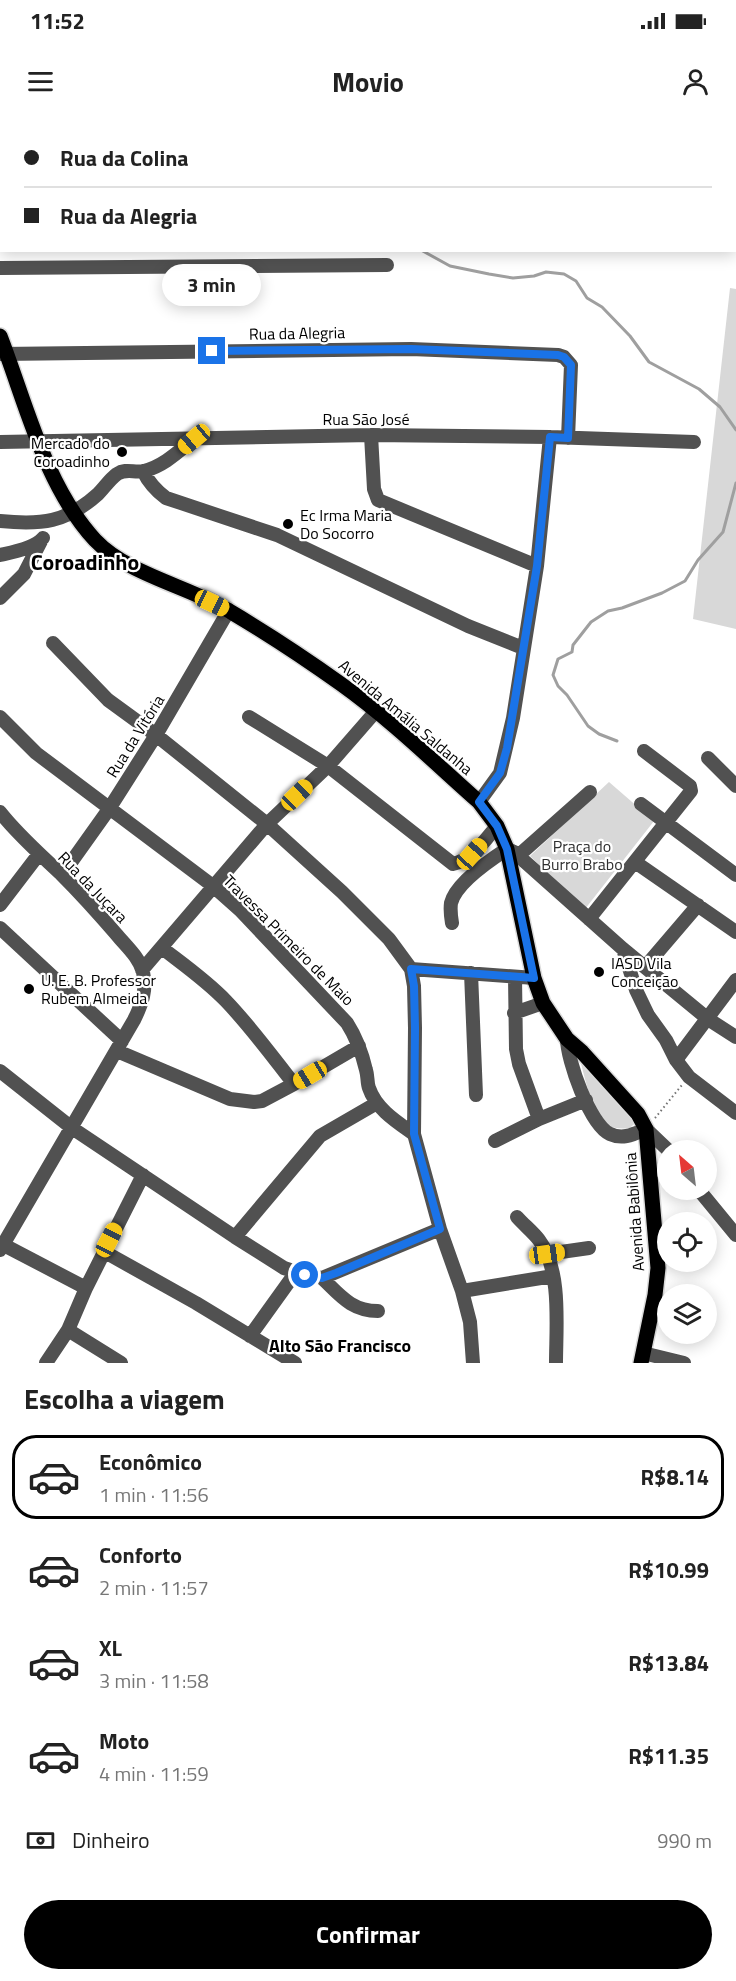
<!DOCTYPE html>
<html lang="pt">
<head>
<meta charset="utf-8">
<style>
  body { margin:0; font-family:"Titillium Web",sans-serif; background:#f2f2f2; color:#222; height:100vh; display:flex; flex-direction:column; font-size:22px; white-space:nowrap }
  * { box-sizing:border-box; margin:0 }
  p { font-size:20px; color:#767676 }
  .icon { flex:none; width:33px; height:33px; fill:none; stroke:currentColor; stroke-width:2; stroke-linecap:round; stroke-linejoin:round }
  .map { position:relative; height:1243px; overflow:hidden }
  .sheet { display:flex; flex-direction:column; background:#fff; flex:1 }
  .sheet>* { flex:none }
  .hud { position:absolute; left:0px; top:0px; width:736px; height:132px; box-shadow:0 3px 15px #0003; display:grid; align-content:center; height:132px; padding:0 24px; background:#fff }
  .needle { width:39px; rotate:332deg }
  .buttons { position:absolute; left:657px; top:1020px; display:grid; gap:12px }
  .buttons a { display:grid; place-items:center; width:60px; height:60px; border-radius:50%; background:#fff; box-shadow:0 3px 15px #0003; font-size:30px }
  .end { position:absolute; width:27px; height:27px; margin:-14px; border:8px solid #1a73e8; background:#fff; box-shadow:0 0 0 3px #fff }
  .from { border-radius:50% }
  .bubble { position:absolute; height:42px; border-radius:21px; background:#fff; box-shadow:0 3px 15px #0003; font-size:20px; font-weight:700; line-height:42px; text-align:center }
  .car { position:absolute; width:18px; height:36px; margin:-18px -9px; border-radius:8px; box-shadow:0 0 4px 2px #0007; background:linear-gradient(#f5c518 24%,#345 0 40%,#f5c518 0 76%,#345 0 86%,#f5c518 0) }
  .hud b { display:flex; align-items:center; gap:21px; height:57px; font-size:22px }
  .hud b+b { border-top:2px solid #e0e0e0 }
  .hud i { width:15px; height:15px; background:#222 }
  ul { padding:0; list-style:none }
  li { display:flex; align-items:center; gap:18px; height:84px; margin:0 12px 9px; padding:0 12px; border:3px solid transparent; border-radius:24px }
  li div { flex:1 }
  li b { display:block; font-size:22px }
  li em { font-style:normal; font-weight:700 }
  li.on { border-color:#000 }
  li>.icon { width:54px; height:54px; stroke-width:1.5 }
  h2 { padding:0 24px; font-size:27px; line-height:72px }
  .pay { display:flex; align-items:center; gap:15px; height:66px; padding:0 24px; font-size:22px }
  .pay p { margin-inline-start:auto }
  .action { display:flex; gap:12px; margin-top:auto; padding:12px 24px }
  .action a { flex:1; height:69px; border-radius:36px; background:#000; color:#fff; font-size:24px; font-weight:700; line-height:69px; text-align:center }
  .status { display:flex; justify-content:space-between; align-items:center; height:42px; padding:0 30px; background:#fff; direction:ltr }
  .status svg { height:16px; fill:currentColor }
  header { display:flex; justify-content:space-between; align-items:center; height:78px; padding:0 24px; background:#fff; font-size:27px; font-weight:700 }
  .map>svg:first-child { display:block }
  .green { fill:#d8d8d8 }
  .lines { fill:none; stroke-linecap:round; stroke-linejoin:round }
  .stream { stroke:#9f9f9f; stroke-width:3 }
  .river { stroke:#9f9f9f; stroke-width:20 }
  .major-casing { stroke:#dbdbdb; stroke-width:18 }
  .path { stroke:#737373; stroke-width:2; stroke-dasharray:1.5 3; stroke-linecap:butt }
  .minor { stroke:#515151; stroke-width:14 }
  .major { stroke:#000; stroke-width:15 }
  .route { stroke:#1a73e8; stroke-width:8 }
  .poi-dot { fill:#000; stroke:#fff; stroke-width:2 }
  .labels { text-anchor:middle; stroke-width:4.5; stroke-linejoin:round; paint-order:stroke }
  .street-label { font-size:16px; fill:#000; stroke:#fff }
  .poi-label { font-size:16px; fill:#000; stroke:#fff; text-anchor:start }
  .park-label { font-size:16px; fill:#2f2f2f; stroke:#fff }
  .neighbourhood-label { font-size:18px; font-weight:bold; fill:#000; stroke:#fff }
  .district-label { font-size:22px; font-weight:bold; fill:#000; stroke:#fff }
</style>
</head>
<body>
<div class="status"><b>11:52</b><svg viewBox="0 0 49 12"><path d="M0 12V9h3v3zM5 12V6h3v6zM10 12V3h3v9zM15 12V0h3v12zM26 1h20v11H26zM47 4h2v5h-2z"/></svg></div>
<header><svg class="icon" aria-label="menu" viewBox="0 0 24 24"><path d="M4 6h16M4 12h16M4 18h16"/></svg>Movio<svg class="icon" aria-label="person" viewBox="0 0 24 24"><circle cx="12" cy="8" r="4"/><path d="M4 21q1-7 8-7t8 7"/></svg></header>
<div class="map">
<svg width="736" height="1243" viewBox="0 0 736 1243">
  <rect width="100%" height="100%" fill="#fff"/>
  <path class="green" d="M730,168L736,169V509L693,499Z
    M609,662L654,701L585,789L530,736Z
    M579,936L633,997L634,1004L630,1008C622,1009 615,1009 607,1005C592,996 584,953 579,936Z"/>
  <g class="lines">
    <path class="stream" d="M421,130L450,146L489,154L513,158L534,156L546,152L564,154L576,161L587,178L602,187L630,216L649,242L699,269L720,287L736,310
      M617,621L599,614L588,606L567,575L558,566L553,555L558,539L572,532L573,525L591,502L608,491L622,488L662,473L685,461L698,440L723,412L736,363"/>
    <path class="river" d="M111,0L113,2"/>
    <defs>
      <path id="major" d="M0,216C26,283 45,366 95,420C128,455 191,467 231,492C268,514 306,539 341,564C390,599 434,642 479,682L497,706L507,729L534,858L543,883L567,919L582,932L638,994L646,1009L658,1148L655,1175L641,1243"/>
    </defs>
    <use href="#major" class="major-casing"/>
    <path class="path" d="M655,998L682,965"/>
    <path class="minor" d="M124,0L126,2
      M722,0L723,2
      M170,2L172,0
      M190,2L191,0
      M579,2L581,0
      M735,17L736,18
      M0,61L2,60
      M0,148L387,145
      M0,234L411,229L558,235L564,237L571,245L568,318
      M371,315L374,369L378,380L537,446
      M0,322L371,315L550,317L694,322
      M143,351C149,363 155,370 166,378L277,415L468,506L523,528
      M0,401C41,405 66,403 98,374C104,368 110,359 117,354C126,348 134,353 144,351C164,346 179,331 194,319
      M0,435C13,432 35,428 43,418
      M0,478L24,454L41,421
      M53,523L108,580L156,615L267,704L342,772L389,819L411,849L414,866L415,908L414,1014L440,1109L462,1171L470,1202L473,1243
      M0,597L36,633L213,766L240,790L347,903C356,917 362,933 366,950C368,956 367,963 369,968C376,989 397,1002 414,1014
      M249,597L328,646L453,744C472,740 485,720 497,706
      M708,638L736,666
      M479,682L500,653L513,598L537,446L550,317
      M641,684L736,755
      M0,692C18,715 40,734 61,754C80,773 99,794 117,815C126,826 139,837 143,852C147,870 142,884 134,900L0,1130
      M519,735L590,672
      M635,742L736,812
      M62,755L109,689L156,615L229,490
      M0,785L39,734
      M589,799L691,671L690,666L644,631
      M452,803C451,797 450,790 451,783C456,763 490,740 507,729L514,732L623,829L708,899L736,917
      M0,808L122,921
      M162,828C184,845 207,861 226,881C251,907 272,936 294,964
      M623,829L636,870L648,895L666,920L676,940L689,957L736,993
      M645,847L698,785
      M411,849L534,858
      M142,850L267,704L328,646L376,591
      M471,853L476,975
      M515,857L516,929L519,944L539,999
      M514,893L543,883
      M567,919C567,940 590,1005 610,1014C623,1020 634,1014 646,1009L668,1030
      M117,931L230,979L254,982L262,981L294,964L359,926
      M676,940L736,860
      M0,951L72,1008L235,1117L284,1148L296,1152L322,1158L440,1109
      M495,1021L539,999L586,980
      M699,1070L736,1115
      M517,1097C524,1105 533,1112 539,1120C562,1150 556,1207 556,1243
      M235,1117L320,1016L377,983
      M0,1123L86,1168
      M103,1131L196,1183L295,1243
      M547,1134L589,1128
      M322,1158C340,1175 351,1191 378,1191
      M462,1171L553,1156
      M68,1210L121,1243
      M250,1216L296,1152
      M643,1233L684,1243
      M46,1243L68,1210L86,1168L143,1055"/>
    <use href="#major" class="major"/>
  </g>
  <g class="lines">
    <path class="route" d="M212,231L411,229L558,235L564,237L571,245L568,318L550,317L537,446L507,628L500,653L479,682L497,706L507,729L534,858L411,849L414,866L415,908L414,1014L440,1109L336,1153L322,1158L305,1155"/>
  </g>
  <g class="poi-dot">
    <circle cx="122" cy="332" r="6"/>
    <circle cx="288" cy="404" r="6"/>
    <circle cx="599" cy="852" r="6"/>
    <circle cx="29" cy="869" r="6"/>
  </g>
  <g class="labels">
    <g class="street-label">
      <text transform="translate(297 213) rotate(-1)" y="6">Rua da Alegria</text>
      <text x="366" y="305">Rua São José</text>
      <text transform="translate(406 597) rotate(40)" y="6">Avenida Amália Saldanha</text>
      <text transform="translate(135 616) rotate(-58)" y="6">Rua da Vitória</text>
      <text transform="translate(93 767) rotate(46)" y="6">Rua da Juçara</text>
      <text transform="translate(289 820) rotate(45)" y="6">Travessa Primeiro de Maio</text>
      <text transform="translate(634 1092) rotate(-94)" y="6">Avenida Babilônia</text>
    </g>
    <g class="poi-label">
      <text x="110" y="329" text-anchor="end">Mercado do<tspan x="110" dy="18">Coroadinho</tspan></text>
      <text x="300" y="401">Ec Irma Maria<tspan x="300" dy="18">Do Socorro</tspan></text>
      <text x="611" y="849">IASD Vila<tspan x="611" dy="18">Conceição</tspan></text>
      <text x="41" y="866">U. E. B. Professor<tspan x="41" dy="18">Rubem Almeida</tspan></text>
    </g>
    <g class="park-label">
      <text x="582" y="732">Praça do<tspan x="582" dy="18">Burro Brabo</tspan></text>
    </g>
    <g class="neighbourhood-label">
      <text x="340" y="1232">Alto São Francisco</text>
    </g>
    <g class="district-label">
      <text x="85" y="450">Coroadinho</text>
    </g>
  </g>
</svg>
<div class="buttons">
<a><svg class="needle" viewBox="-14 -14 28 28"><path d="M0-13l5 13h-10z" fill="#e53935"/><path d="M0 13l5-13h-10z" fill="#767676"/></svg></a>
<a><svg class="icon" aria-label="locate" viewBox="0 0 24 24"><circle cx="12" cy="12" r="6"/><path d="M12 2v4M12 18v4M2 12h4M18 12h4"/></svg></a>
<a><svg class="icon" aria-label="layers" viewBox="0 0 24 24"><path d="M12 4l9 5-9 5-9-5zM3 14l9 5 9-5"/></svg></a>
</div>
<i class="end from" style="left:305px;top:1155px"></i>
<i class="end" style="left:212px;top:231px"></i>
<div class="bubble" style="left:162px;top:144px;width:99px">3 min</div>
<i class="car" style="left:194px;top:319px;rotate:230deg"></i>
<i class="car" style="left:212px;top:483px;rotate:115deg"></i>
<i class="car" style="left:297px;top:675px;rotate:46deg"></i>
<i class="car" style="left:472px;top:734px;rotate:42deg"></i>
<i class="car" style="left:310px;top:955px;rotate:239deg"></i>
<i class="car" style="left:109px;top:1120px;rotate:27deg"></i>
<i class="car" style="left:547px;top:1134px;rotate:82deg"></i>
<div class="hud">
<b><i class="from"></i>Rua da Colina</b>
<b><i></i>Rua da Alegria</b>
</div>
</div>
<section class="sheet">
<h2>Escolha a viagem</h2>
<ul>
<li class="on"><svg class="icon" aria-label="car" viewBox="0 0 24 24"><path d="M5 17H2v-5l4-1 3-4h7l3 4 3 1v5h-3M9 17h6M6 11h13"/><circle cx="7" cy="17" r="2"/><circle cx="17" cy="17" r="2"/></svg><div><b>Econômico</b><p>1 min · 11:56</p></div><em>R$8.14</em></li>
<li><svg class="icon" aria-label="car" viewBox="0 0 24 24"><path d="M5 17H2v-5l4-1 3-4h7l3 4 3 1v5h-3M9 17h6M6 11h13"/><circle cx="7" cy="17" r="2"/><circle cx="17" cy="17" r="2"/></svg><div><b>Conforto</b><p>2 min · 11:57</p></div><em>R$10.99</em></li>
<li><svg class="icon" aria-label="car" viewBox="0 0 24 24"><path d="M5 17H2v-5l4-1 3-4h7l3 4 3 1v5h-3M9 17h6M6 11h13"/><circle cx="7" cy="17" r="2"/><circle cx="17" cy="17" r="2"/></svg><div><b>XL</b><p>3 min · 11:58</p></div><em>R$13.84</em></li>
<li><svg class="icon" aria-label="car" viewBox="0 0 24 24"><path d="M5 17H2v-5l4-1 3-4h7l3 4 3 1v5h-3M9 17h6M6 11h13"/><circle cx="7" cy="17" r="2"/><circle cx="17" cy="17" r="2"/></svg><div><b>Moto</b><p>4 min · 11:59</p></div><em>R$11.35</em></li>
</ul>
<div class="pay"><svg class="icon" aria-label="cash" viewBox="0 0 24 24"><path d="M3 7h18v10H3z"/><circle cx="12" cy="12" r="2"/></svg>Dinheiro<p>990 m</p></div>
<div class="action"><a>Confirmar</a></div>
</section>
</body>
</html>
